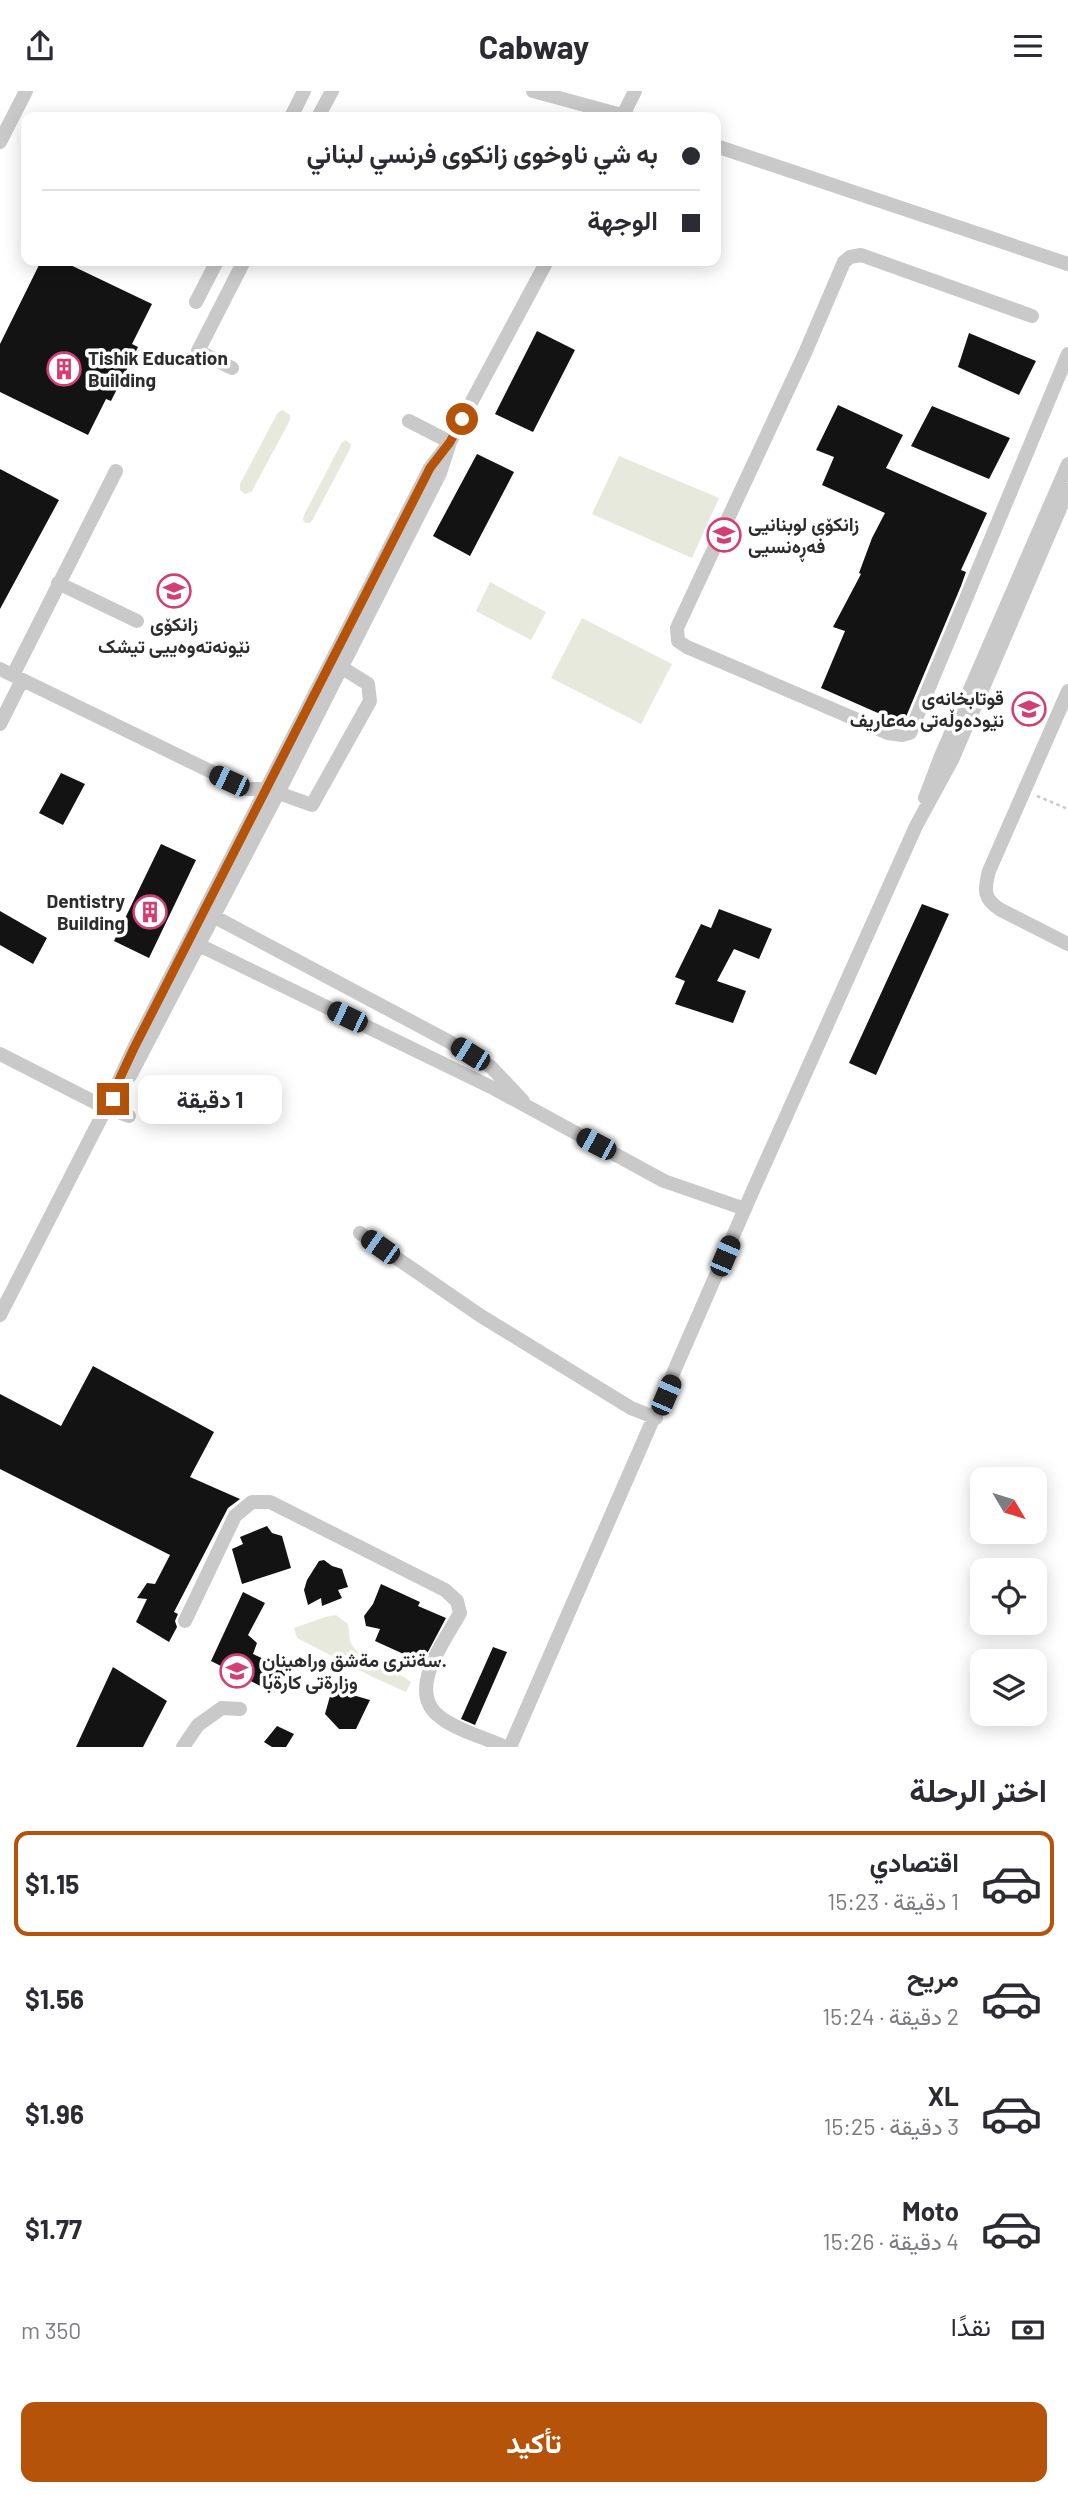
<!DOCTYPE html>
<html lang="ar">
<head>
<meta charset="utf-8">
<style>
  body { margin:0; font-family:Barlow,Vazirmatn,sans-serif; background:#f2f2f3; color:#2b2b33; direction:rtl; height:100vh; display:flex; flex-direction:column; font-size:26px; white-space:nowrap }
  * { box-sizing:border-box; margin:0 }
  p { font-size:23px; color:#7c7c81 }
  .icon { flex:none; width:38px; height:38px; fill:none; stroke:currentColor; stroke-width:2; stroke-linecap:round; stroke-linejoin:round }
  .map { position:relative; height:1656px; overflow:hidden; direction:ltr }
  .details { display:flex; flex-direction:column; background:#fff; flex:1 }
  .details>* { flex:none }
  .banner { position:absolute; left:21px; top:21px; width:700px; height:154px; border-radius:14px; box-shadow:0 4px 18px #0003; direction:rtl; display:grid; align-content:center; height:154px; padding:0 21px; background:#fff }
  .needle { width:46px; rotate:128deg }
  .controls { position:absolute; left:970px; top:1376px; display:grid; gap:14px }
  .controls a { display:grid; place-items:center; width:77px; height:77px; border-radius:14px; background:#fff; box-shadow:0 4px 18px #0003; font-size:35px }
  .end { position:absolute; width:32px; height:32px; margin:-16px; border:9px solid #b45309; background:#fff; box-shadow:0 0 0 4px #fff }
  .from { border-radius:50% }
  .bubble { position:absolute; height:49px; border-radius:14px; background:#fff; box-shadow:0 4px 18px #0003; font-size:23px; font-weight:700; line-height:49px; text-align:center; direction:rtl }
  .car { position:absolute; width:21px; height:42px; margin:-21px -10px; border-radius:9px; box-shadow:0 0 5px 2px #0007; background:linear-gradient(#222 24%,#8ab4d8 0 40%,#222 0 76%,#8ab4d8 0 86%,#222 0) }
  .banner b { display:flex; align-items:center; gap:24px; height:66px; font-size:26px }
  .banner b+b { border-top:2px solid #e1e1e2 }
  .banner i { width:18px; height:18px; background:#2b2b33 }
  ul { padding:0; list-style:none }
  li { display:flex; align-items:center; gap:21px; height:105px; margin:0 14px 10px; padding:0 7px; border:4px solid transparent; border-radius:14px }
  li div { flex:1 }
  li b { display:block; font-size:26px }
  li em { font-style:normal; font-weight:700 }
  li.on { border-color:#b45309 }
  li>.icon { width:63px; height:63px; stroke-width:1.5 }
  h2 { padding:0 21px; font-size:32px; line-height:84px }
  .pay { display:flex; align-items:center; gap:18px; height:77px; padding:0 21px; font-size:26px }
  .pay p { margin-inline-start:auto }
  .primary-button { display:flex; gap:14px; margin-top:auto; padding:14px 21px }
  .primary-button a { flex:1; height:80px; border-radius:14px; background:#b45309; color:#fff; font-size:28px; font-weight:700; line-height:80px; text-align:center }
  header { display:flex; justify-content:space-between; align-items:center; height:91px; padding:0 21px; background:#fff; font-size:32px; font-weight:700 }
  .map>svg:first-child { display:block }
  .green { fill:#e6e9db }
  .building { fill:#131313 }
  .lines { fill:none; stroke-linecap:round; stroke-linejoin:round }
  .path { stroke:#c9c9c9; stroke-width:2.5; stroke-dasharray:3.5 3.5; stroke-linecap:butt }
  .minor { stroke:#c9c9c9; stroke-width:14 }
  .route { stroke:#b45309; stroke-width:9 }
  .labels { text-anchor:middle; stroke-width:7; stroke-linejoin:round; paint-order:stroke }
  .poi-label { font-size:19px; font-weight:bold; fill:#2c2c2c; stroke:#fff; text-anchor:start }
</style>
</head>
<body>
<header><svg class="icon" aria-label="menu" viewBox="0 0 24 24"><path d="M4 6h16M4 12h16M4 18h16"/></svg>Cabway<svg class="icon" aria-label="share" viewBox="0 0 24 24"><path d="M12 15V3M7 8l5-5 5 5M5 13v7h14v-7"/></svg></header>
<div class="map">
<svg width="1068" height="1656" viewBox="0 0 1068 1656">
  <rect width="100%" height="100%" fill="#fff"/>
  <path class="green" d="M282,319L290,324V329L252,400L245,403L240,399V393L277,323Z
    M345,349L351,353L350,358L313,428L310,432H305L303,429L304,424L341,353Z
    M619,365L719,407L692,467L592,423Z
    M490,491L546,521L531,549L476,520Z
    M582,527L672,573L641,633L551,587Z
    M336,1524L348,1533C349,1538 349,1545 350,1550C359,1572 394,1577 411,1591L406,1601L375,1587L297,1547L294,1537L325,1526Z"/>
  <path class="building" d="M41,170H62L152,213L132,253L138,256L111,310L106,308L88,344L0,301V253Z
    M537,240L575,259L533,341L495,323Z
    M969,242L1036,270L1019,304L958,276Z
    M838,314L903,344L886,377L987,422L961,479L966,481L961,495L903,633L821,597L845,540L833,536L861,483L859,482L872,447L885,422L822,394L834,366L816,359Z
    M932,315L1010,347L989,388L911,355Z
    M477,363L514,381L470,465L433,445Z
    M0,378L59,409L0,518Z
    M61,682L85,693L63,734L39,722Z
    M161,753L196,769L149,867L114,850Z
    M922,813L949,823L876,984L849,972Z
    M719,818L772,838L759,868L734,858L717,890L746,900L733,932L675,913L685,890L675,886L701,833L711,837Z
    M0,820L47,847L33,873L0,854Z
    M93,1275L214,1341L190,1386L240,1408L228,1417L174,1521L178,1523L175,1530L177,1536L169,1551L136,1531L147,1508L137,1507L147,1492L155,1493L170,1464L0,1378V1303L61,1335Z
    M267,1435L272,1442L282,1445L291,1477L242,1493L232,1458L243,1453L240,1446Z
    M324,1469L332,1475L342,1478L348,1496L338,1499L342,1507L322,1515L321,1507L308,1514L304,1499L307,1489L319,1470Z
    M381,1493L420,1511L418,1515L446,1527L420,1576L407,1568L408,1565L375,1550L380,1538L366,1535L364,1525L373,1513Z
    M243,1501L265,1512L248,1544L257,1552L253,1563L288,1579L274,1602L211,1570Z
    M493,1556L507,1561L475,1634L461,1628Z
    M113,1576L167,1610L143,1656H76Z
    M332,1598L370,1609L356,1638H339L325,1623Z
    M277,1635L294,1643L286,1656H272L264,1651Z"/>
  <g class="lines">
    <path class="path" d="M1037,705L1068,718"/>
    <path class="minor" d="M533,0L629,26
      M291,26L304,0
      M318,26L332,0
      M622,26L635,0
      M0,51L26,0
      M716,55L1068,173
      M196,211L217,170
      M1032,225L861,164L850,166L844,171L805,262L677,537L678,550L687,556L888,642L902,644L910,642L1068,263
      M232,277L198,260L244,170
      M409,330L450,351
      M58,492L137,530
      M0,578L247,698H267L312,714L370,610L368,593L341,576
      M13,584L116,380
      M1068,600L989,780C984,799 983,808 1001,819L1068,853
      M0,633L22,589
      M925,707L941,665L1068,373
      M213,825L448,950L491,976L523,1010
      M199,854L495,998L664,1090L745,1118
      M0,963L106,1017L129,1025
      M130,985L278,702L440,382L450,351L547,170
      M360,1142L481,1225L631,1317L656,1327
      M0,1224L106,1017L134,957L430,377L450,351
      M185,1530L235,1425L252,1411H270L445,1499L457,1510L460,1522C445,1550 405,1600 440,1626C456,1639 486,1647 505,1656
      M183,1656L198,1634L222,1617L240,1618
      M510,1656L754,1097L916,735L952,669L1068,399"/>
  </g>
  <g class="lines">
    <path class="route" d="M113,1008L106,1017L134,957L430,377L450,351L462,328"/>
  </g>
  <defs>
    <symbol id="building-ring" viewBox="-11 -11 22 22"><circle r="9.5" fill="#fff" stroke="#d23f75" stroke-width="1.5"/><path d="M-4-6H4V6H1V3H-1V6H-4ZM-2.5-4.3h1.7v1.8h-1.7ZM.8-4.3h1.7v1.8H.8ZM-2.5-1h1.7V.8h-1.7ZM.8-1h1.7V.8H.8Z" fill="#d23f75"/></symbol>
    <symbol id="university-ring" viewBox="-11 -11 22 22"><circle r="9.5" fill="#fff" stroke="#d23f75" stroke-width="1.5"/><path d="M0-5L7-2L0 1L-7-2ZM-4 1L0 2.5L4 1V4Q0 6-4 4Z" fill="#d23f75"/></symbol>
    <symbol id="school-ring" viewBox="-11 -11 22 22"><circle r="9.5" fill="#fff" stroke="#d23f75" stroke-width="1.5"/><path d="M0-5L7-2L0 1L-7-2ZM-4 1L0 2.5L4 1V4Q0 6-4 4Z" fill="#d23f75"/></symbol>
  </defs>
  <g fill-rule="evenodd">
    <use href="#building-ring" x="45" y="259" width="38" height="38"/>
    <use href="#university-ring" x="705" y="425" width="38" height="38"/>
    <use href="#university-ring" x="155" y="481" width="38" height="38"/>
    <use href="#school-ring" x="1010" y="599" width="38" height="38"/>
    <use href="#building-ring" x="131" y="802" width="38" height="38"/>
    <use href="#university-ring" x="218" y="1561" width="38" height="38"/>
  </g>
  <g class="labels">
    <g class="poi-label">
      <text x="88" y="274">Tishik Education<tspan x="88" dy="22">Building</tspan></text>
      <text x="748" y="440">زانکۆی لوبنانیی<tspan x="748" dy="22">فەڕەنسیی</tspan></text>
      <text x="174" y="540" text-anchor="middle">زانکۆی<tspan x="174" dy="22">نێونەتەوەییی تیشک</tspan></text>
      <text x="1004" y="614" text-anchor="end">قوتابخانەی<tspan x="1004" dy="22">نێودەوڵەتی مەعاریف</tspan></text>
      <text x="125" y="817" text-anchor="end">Dentistry<tspan x="125" dy="22">Building</tspan></text>
      <text x="262" y="1576">سةنترى مةشق وراهينان.<tspan x="262" dy="22">وزارةتى كارةبا</tspan></text>
    </g>
  </g>
</svg>
<div class="controls">
<a><svg class="needle" viewBox="-14 -14 28 28"><path d="M0-13l5 13h-10z" fill="#e53935"/><path d="M0 13l5-13h-10z" fill="#7c7c81"/></svg></a>
<a><svg class="icon" aria-label="locate" viewBox="0 0 24 24"><circle cx="12" cy="12" r="6"/><path d="M12 2v4M12 18v4M2 12h4M18 12h4"/></svg></a>
<a><svg class="icon" aria-label="layers" viewBox="0 0 24 24"><path d="M12 4l9 5-9 5-9-5zM3 14l9 5 9-5"/></svg></a>
</div>
<i class="end from" style="left:462px;top:328px"></i>
<i class="end" style="left:113px;top:1008px"></i>
<div class="bubble" style="left:138px;top:984px;width:144px">1 دقيقة</div>
<i class="car" style="left:229px;top:690px;rotate:295deg"></i>
<i class="car" style="left:347px;top:926px;rotate:296deg"></i>
<i class="car" style="left:470px;top:963px;rotate:302deg"></i>
<i class="car" style="left:596px;top:1053px;rotate:298deg"></i>
<i class="car" style="left:380px;top:1156px;rotate:305deg"></i>
<i class="car" style="left:725px;top:1165px;rotate:23deg"></i>
<i class="car" style="left:666px;top:1304px;rotate:23deg"></i>
<div class="banner">
<b><i class="from"></i>به شي ناوخوى زانكوى فرنسي لبناني</b>
<b><i></i>الوجهة</b>
</div>
</div>
<section class="details">
<h2>اختر الرحلة</h2>
<ul>
<li class="on"><svg class="icon" aria-label="car" viewBox="0 0 24 24"><path d="M5 17H2v-5l4-1 3-4h7l3 4 3 1v5h-3M9 17h6M6 11h13"/><circle cx="7" cy="17" r="2"/><circle cx="17" cy="17" r="2"/></svg><div><b>اقتصادي</b><p>1 دقيقة · 15:23</p></div><em>$1.15</em></li>
<li><svg class="icon" aria-label="car" viewBox="0 0 24 24"><path d="M5 17H2v-5l4-1 3-4h7l3 4 3 1v5h-3M9 17h6M6 11h13"/><circle cx="7" cy="17" r="2"/><circle cx="17" cy="17" r="2"/></svg><div><b>مريح</b><p>2 دقيقة · 15:24</p></div><em>$1.56</em></li>
<li><svg class="icon" aria-label="car" viewBox="0 0 24 24"><path d="M5 17H2v-5l4-1 3-4h7l3 4 3 1v5h-3M9 17h6M6 11h13"/><circle cx="7" cy="17" r="2"/><circle cx="17" cy="17" r="2"/></svg><div><b>XL</b><p>3 دقيقة · 15:25</p></div><em>$1.96</em></li>
<li><svg class="icon" aria-label="car" viewBox="0 0 24 24"><path d="M5 17H2v-5l4-1 3-4h7l3 4 3 1v5h-3M9 17h6M6 11h13"/><circle cx="7" cy="17" r="2"/><circle cx="17" cy="17" r="2"/></svg><div><b>Moto</b><p>4 دقيقة · 15:26</p></div><em>$1.77</em></li>
</ul>
<div class="pay"><svg class="icon" aria-label="cash" viewBox="0 0 24 24"><path d="M3 7h18v10H3z"/><circle cx="12" cy="12" r="2"/></svg>نقدًا<p>350 m</p></div>
<div class="primary-button"><a>تأكيد</a></div>
</section>
</body>
</html>
